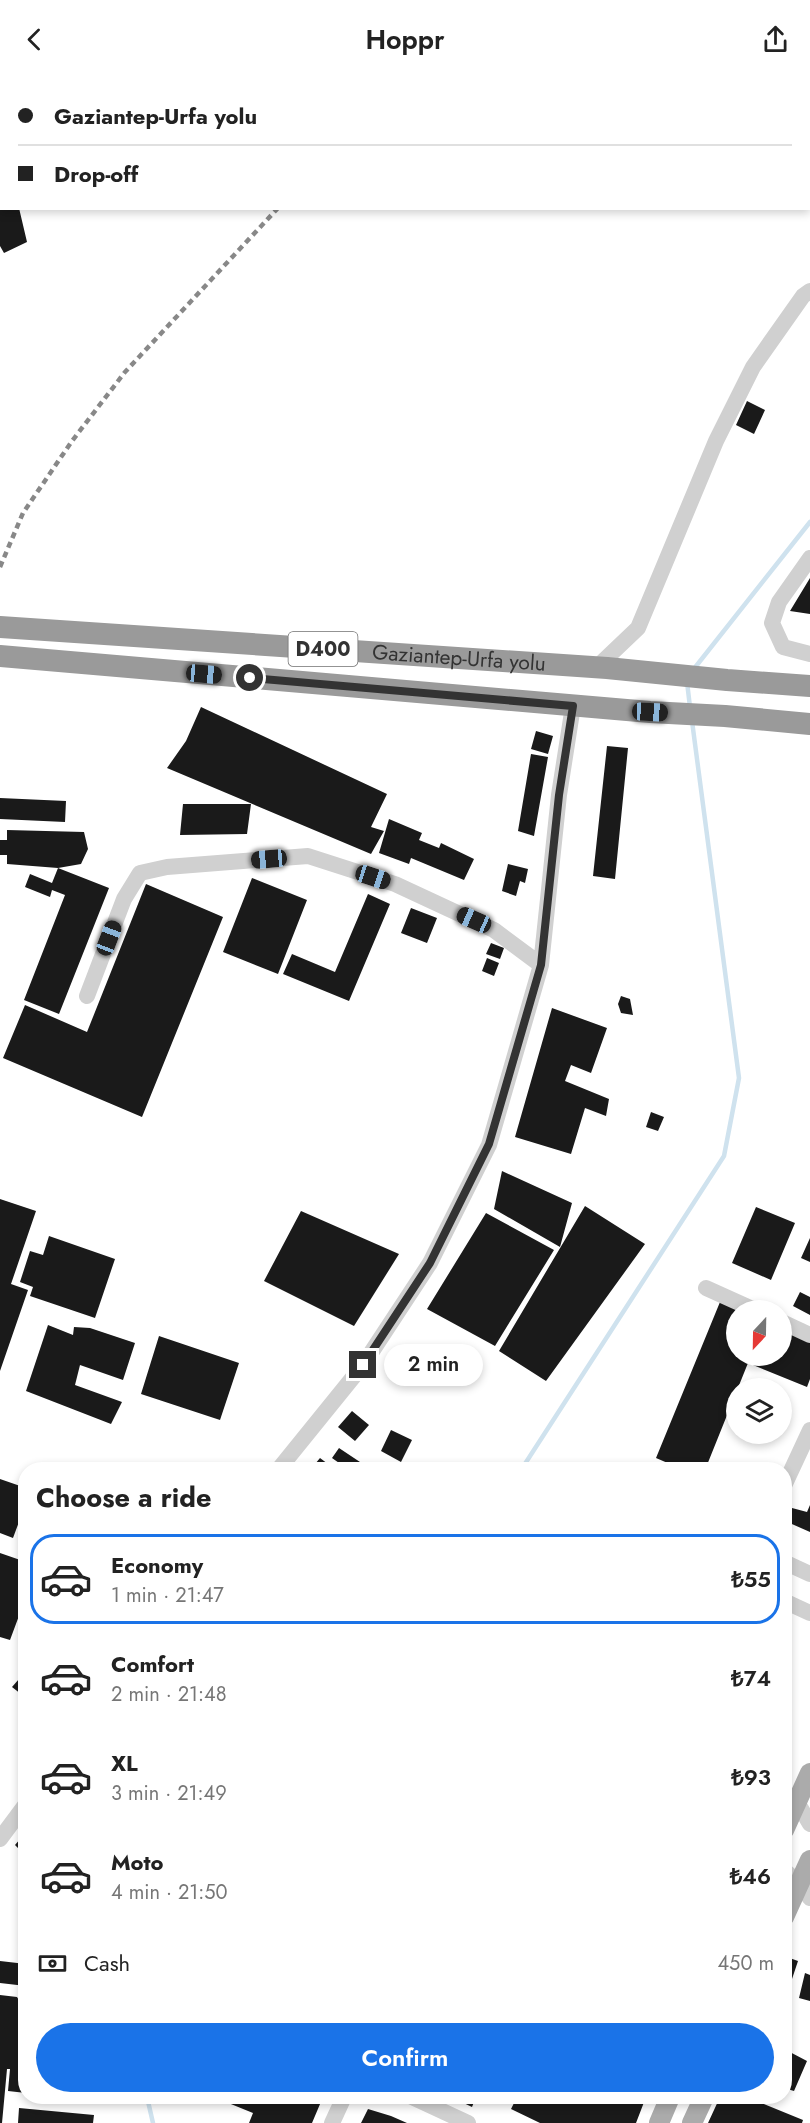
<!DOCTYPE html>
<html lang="en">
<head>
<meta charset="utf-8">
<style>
  body { margin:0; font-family:Jost,sans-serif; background:#f6f6f6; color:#222; height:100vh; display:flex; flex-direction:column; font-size:22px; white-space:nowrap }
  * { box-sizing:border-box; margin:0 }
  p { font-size:20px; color:#767676 }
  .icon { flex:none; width:33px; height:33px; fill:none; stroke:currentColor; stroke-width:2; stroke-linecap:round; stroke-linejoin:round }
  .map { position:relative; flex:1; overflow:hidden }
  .drawer { position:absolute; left:18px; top:1384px; width:774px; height:642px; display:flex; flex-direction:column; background:#fff; border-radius:24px; box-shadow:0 3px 9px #0003 }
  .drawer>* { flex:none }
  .banner { position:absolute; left:0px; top:0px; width:810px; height:132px; box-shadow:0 3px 9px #0003; display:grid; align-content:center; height:132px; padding:0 18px; background:#fff }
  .needle { width:39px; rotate:202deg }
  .buttons { position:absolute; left:726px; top:1222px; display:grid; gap:12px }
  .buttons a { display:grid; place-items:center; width:66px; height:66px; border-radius:50%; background:#fff; box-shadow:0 3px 9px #0003; font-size:30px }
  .end { position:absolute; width:27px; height:27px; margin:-14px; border:8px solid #333; background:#fff; box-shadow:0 0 0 3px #fff }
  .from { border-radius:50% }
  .bubble { position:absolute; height:42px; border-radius:21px; background:#fff; box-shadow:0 3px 9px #0003; font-size:20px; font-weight:600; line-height:42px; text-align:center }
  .car { position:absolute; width:18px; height:36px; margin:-18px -9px; border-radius:8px; box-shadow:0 0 4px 2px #0007; background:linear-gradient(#222 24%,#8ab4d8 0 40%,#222 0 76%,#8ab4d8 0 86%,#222 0) }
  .banner b { display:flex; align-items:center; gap:21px; height:57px; font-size:22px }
  .banner b+b { border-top:2px solid #e0e0e0 }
  .banner i { width:15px; height:15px; background:#222 }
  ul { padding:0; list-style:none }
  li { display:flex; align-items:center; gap:18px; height:90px; margin:0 12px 9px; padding:0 6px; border:3px solid transparent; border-radius:24px }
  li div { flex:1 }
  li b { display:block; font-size:22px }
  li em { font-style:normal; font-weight:600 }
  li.on { border-color:#1a73e8 }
  li>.icon { width:54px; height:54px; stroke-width:1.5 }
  h2 { padding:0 18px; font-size:27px; line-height:72px }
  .pay { display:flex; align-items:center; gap:15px; height:66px; padding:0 18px; font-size:22px }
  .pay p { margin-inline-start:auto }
  .action { display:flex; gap:12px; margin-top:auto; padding:12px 18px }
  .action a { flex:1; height:69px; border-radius:36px; background:#1a73e8; color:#fff; font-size:24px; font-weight:600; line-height:69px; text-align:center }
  header { display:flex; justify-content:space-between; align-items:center; height:78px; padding:0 18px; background:#fff; font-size:27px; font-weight:600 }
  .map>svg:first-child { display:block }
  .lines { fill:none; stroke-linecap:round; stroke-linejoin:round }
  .stream { stroke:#cfe2ee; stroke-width:4.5 }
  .building { fill:#1a1a1a }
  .minor { stroke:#d0d0d0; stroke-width:16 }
  .major { stroke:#ababab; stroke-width:20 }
  .highway { stroke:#9a9a9a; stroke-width:22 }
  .rail { stroke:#888; stroke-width:4.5; stroke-dasharray:6 4.5; stroke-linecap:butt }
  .route { stroke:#333; stroke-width:8 }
  .labels { text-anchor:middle; stroke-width:6; stroke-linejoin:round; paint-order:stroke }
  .shield { fill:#fff; stroke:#707070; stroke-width:1.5 }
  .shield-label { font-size:20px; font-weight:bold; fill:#333 }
  .street-label { font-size:21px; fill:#333; stroke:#fff }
</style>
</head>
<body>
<header><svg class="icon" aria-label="back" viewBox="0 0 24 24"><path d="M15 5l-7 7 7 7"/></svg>Hoppr<svg class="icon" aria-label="share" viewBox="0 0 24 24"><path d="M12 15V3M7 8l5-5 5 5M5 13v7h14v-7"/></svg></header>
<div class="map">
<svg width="810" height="2045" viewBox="0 0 810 2045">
  <rect width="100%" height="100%" fill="#fff"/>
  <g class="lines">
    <path class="stream" d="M693,592L810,444
      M687,604L690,629
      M521,1392L724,1078L739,1000L692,643
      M147,2019L153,2045"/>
  </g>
  <path class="building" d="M0,130H19L27,164L4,175L0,168Z
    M747,323L765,332L754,356L736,347Z
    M810,500V536L790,533Z
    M201,629L387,716L371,749L384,753L371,776L167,690L186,663Z
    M536,653L553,658L548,676L531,671Z
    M607,668L628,670L615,801L593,798Z
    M531,676L548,679L534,758L518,753Z
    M0,720L66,723L65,744L0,741Z
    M183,726H251L247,756L180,757Z
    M389,741L422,755L419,762L439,770L441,765L474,781L464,802L411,780L409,786L379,775Z
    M7,752L84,754L88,771L81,786L58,790L109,810L59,936L24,922L65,817L52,812L50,819L25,809L30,796L52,805L58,790L7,786V777H0V762H7Z
    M508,786L528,791L525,805L520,803L516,818L502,813Z
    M252,800L307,822L278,896L223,874Z
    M146,806L223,839L142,1039L3,980L25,927L87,954Z
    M368,816L390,826L349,923L283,896L292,876L335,894Z
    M411,830L437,840L427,865L401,855Z
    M491,865L504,870L500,881L486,876Z
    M487,880L499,885L494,898L482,893Z
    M621,918L630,921L633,937L621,935L618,926Z
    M552,930L607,950L591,995L571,987L565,1003L609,1021L606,1038L585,1030L571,1076L515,1059Z
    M651,1034L664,1039L658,1053L646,1049Z
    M502,1093L572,1125L560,1169L494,1131Z
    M0,1121L36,1133L11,1206L28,1212L0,1293Z
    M585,1128L645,1166L546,1303L499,1273Z
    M756,1129L795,1145L771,1202L732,1185Z
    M301,1133L399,1176L354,1248L264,1203Z
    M486,1135L554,1172L495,1268L427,1231Z
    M49,1158L115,1181L95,1240L30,1218L33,1209L20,1204L30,1173L43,1177Z
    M810,1160V1184L801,1180Z
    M800,1214L810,1219V1237L793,1228Z
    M720,1224L743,1233H736V1278H782V1249L810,1260V1301L807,1309L748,1285L705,1392H684L656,1380Z
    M48,1247L73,1257L74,1249L90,1250L135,1265L123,1302L80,1287L75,1307L122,1324L111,1346L26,1313Z
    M159,1258L239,1285L220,1342L141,1316Z
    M352,1333L369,1347L355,1363L338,1349Z
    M391,1352L412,1362L401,1384L381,1373Z
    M339,1370L360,1384L354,1392H349L332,1380Z
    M320,1380L336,1392H310Z
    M0,1401L26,1410V1425L13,1460L0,1455Z
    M810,1427V1454L785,1443L792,1430L807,1434Z
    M0,1475L26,1484V1519L10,1562L0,1559Z
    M26,1593V1620L12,1609Z
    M26,1754V1778L15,1767Z
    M784,1878L798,1883L792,1901L784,1898Z
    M0,1883L26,1886V1908L0,1905Z
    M805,1895L810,1897V1923L799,1920Z
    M0,1917L17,1919L23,1929L26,1930V2015L8,2013L10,1991H7L2,2045H0Z
    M786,1972L807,1983L794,2013L784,2010V1977Z
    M222,2019H323L312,2045H249L253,2035L221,2022Z
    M451,2019H476L472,2029Z
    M517,2019H646L636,2045H540L511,2031Z
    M720,2019H747L803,2042L802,2045H708Z
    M19,2030L94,2037L93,2045H18Z
    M368,2031L391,2038L407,2045H361Z"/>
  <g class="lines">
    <path class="minor" d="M810,480L779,524L772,545L783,569L810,576
      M596,590L638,550L716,363L753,289L803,218L810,213
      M87,918L124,821L140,795L167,789L308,778L395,806L494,852L541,887
      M706,1210L757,1233
      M782,1244L810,1257
      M278,1392L363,1287L430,1185L489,1067L541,887L559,717L573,628
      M784,1408L810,1352
      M784,1484L810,1496
      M784,1523L810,1535
      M797,1724L810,1746
      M0,1761L26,1726
      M784,1792L800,1806L810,1820
      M412,2019L468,2045
      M332,2045L344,2019"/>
    <path class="major" d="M784,1752L810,1695
      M784,1839L810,1782
      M659,2045L670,2019
      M692,2045L704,2019"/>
    <g class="highway">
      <path id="s1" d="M0,549L607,590L727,602L810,608"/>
      <path d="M0,578L650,634L725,638L810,646"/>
    </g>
    <path class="rail" d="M402,2L403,0
      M0,489L23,435L72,363L125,294L278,130"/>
  </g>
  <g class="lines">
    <path class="route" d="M250,600L573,628L559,717L541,887L489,1066L430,1185L363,1287"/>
  </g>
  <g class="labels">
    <rect class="shield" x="288.5" y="554" width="69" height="34" rx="4.5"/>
    <g class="shield-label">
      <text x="323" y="578">D400</text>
    </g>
    <g class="street-label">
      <text dy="7" stroke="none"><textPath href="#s1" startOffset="460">Gaziantep-Urfa yolu</textPath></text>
    </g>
  </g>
</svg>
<div class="buttons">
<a><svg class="needle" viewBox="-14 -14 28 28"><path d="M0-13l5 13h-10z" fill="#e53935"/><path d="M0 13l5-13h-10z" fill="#767676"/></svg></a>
<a><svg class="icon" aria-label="layers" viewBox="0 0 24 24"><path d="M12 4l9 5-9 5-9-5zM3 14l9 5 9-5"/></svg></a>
</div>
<i class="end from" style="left:250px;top:600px"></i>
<i class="end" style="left:363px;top:1287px"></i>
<div class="bubble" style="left:384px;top:1266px;width:99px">2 min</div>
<i class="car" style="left:204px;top:596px;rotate:95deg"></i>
<i class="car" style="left:650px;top:634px;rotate:93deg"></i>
<i class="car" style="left:269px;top:781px;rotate:265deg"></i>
<i class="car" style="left:373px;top:799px;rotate:108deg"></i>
<i class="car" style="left:474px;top:842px;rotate:294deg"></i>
<i class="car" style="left:109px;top:860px;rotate:21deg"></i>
<div class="banner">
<b><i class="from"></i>Gaziantep-Urfa yolu</b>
<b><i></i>Drop-off</b>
</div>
<section class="drawer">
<h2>Choose a ride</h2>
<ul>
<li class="on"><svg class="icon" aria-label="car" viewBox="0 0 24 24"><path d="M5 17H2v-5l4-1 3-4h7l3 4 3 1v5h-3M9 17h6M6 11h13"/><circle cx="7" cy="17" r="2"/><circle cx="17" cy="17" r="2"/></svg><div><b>Economy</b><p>1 min · 21:47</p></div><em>₺55</em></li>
<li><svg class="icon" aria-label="car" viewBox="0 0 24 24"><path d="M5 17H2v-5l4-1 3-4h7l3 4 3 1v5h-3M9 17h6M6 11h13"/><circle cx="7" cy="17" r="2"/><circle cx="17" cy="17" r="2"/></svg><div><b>Comfort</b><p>2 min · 21:48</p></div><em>₺74</em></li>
<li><svg class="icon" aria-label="car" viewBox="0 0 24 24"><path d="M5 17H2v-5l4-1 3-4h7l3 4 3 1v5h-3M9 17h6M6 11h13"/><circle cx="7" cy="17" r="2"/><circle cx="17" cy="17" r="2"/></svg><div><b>XL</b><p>3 min · 21:49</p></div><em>₺93</em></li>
<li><svg class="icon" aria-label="car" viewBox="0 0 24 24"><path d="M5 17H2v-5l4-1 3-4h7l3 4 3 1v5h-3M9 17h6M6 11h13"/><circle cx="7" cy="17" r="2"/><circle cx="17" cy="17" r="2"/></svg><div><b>Moto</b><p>4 min · 21:50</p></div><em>₺46</em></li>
</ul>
<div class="pay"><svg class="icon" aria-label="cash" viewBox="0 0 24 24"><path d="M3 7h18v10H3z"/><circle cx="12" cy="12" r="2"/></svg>Cash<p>450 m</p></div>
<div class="action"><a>Confirm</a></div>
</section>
</div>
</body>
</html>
